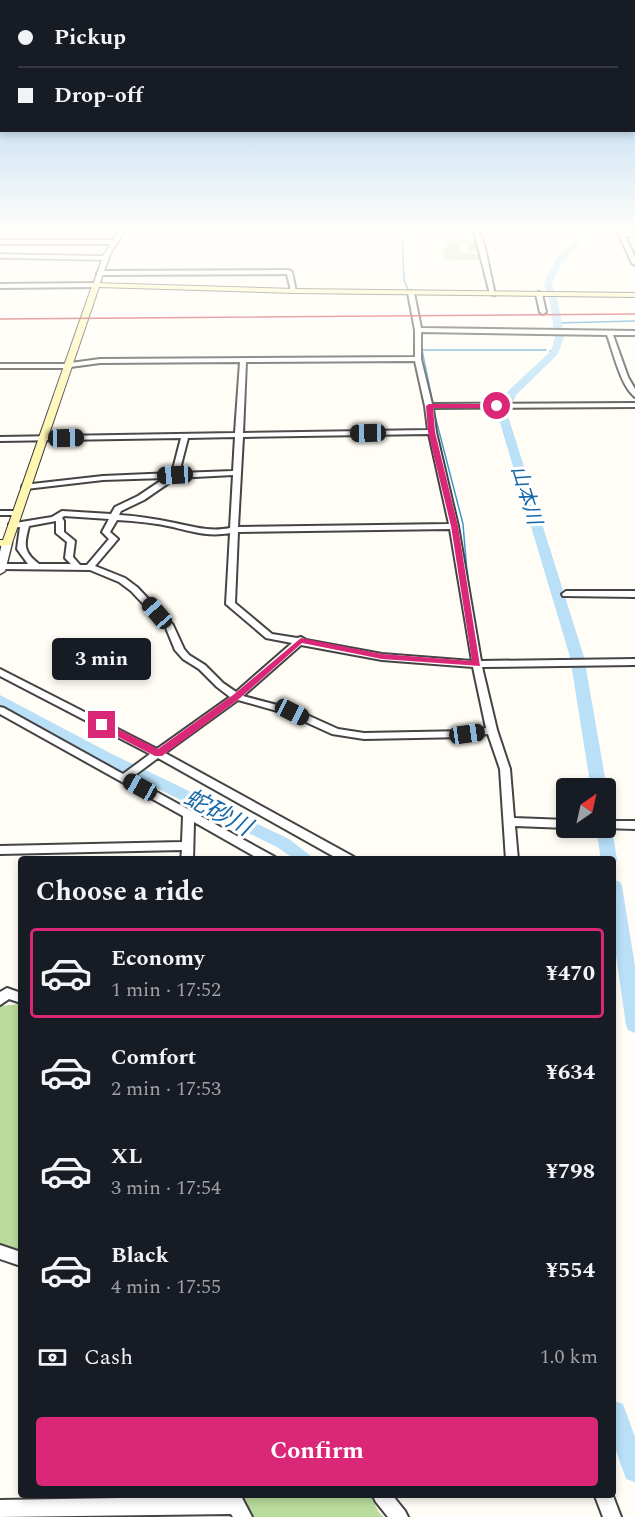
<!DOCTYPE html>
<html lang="en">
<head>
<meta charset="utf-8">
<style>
  body { margin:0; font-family:Spectral,"Noto Sans JP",serif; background:#20242c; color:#f1f3f6; height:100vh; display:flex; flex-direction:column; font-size:22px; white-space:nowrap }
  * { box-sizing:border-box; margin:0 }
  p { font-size:20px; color:#9ea1a6 }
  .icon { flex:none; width:33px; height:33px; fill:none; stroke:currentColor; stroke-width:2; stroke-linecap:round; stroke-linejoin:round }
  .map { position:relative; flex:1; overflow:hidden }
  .sheet { position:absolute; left:18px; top:856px; width:598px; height:642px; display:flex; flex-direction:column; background:#171b24; border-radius:6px; box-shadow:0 3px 9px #0003 }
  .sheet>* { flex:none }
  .banner { position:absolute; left:0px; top:0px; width:636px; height:132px; box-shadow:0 3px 9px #0003; display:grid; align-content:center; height:132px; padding:0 18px; background:#171b24 }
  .needle { width:39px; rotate:34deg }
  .controls { position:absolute; left:556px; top:778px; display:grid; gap:12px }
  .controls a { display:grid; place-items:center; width:60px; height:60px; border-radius:6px; background:#171b24; box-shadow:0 3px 9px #0003; font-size:30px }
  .end { position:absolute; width:27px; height:27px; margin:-14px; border:8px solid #db2777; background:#fff; box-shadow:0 0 0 3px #fff }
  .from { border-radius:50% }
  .bubble { position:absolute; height:42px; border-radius:6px; background:#171b24; box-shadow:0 3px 9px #0003; font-size:20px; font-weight:700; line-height:42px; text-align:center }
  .car { position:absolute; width:18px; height:36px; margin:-18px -9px; border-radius:8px; box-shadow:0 0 4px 2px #0007; background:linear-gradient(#222 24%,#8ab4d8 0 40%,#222 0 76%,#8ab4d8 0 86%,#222 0) }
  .banner b { display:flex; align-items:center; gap:21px; height:57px; font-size:22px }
  .banner b+b { border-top:2px solid #363941 }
  .banner i { width:15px; height:15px; background:#f1f3f6 }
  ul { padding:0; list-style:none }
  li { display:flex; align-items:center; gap:18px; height:90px; margin:0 12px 9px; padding:0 6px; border:3px solid transparent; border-radius:6px }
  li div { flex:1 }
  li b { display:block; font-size:22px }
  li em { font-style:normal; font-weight:700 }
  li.on { border-color:#db2777 }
  li>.icon { width:54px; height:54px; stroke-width:1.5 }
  h2 { padding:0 18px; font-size:27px; line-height:72px }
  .pay { display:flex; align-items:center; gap:15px; height:66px; padding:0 18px; font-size:22px }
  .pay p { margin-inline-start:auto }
  .button { display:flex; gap:12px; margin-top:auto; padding:12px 18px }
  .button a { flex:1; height:69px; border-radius:6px; background:#db2777; color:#fff; font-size:24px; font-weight:700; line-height:69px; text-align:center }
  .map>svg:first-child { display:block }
  .forest { fill:#b9dc9c }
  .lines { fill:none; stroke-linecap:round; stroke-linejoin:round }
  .stream-far1 { stroke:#3f96cf; stroke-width:1.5 }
  .stream { stroke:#3f96cf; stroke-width:2 }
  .river { fill:#b9e0f7; fill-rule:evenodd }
  .minor-casing { stroke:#444; stroke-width:4 }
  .tertiary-casing { stroke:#444; stroke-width:3 }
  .secondary-casing { stroke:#333; stroke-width:2 }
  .minor { fill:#fff; fill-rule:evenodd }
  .tertiary { fill:#fff; fill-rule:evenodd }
  .secondary { fill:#fff6b0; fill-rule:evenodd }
  .rail { stroke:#c4262e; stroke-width:1.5 }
  .route { fill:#db2777 }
  .labels { text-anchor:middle; stroke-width:6; stroke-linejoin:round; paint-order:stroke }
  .far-water-label { font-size:20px; font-style:italic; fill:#1768a6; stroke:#fff }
  .water-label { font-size:24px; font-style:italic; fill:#1768a6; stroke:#fff }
</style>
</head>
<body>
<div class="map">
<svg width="635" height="1517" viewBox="0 0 635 1517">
  <rect width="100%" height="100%" fill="#fffdf5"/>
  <path class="forest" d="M448,240H478L481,252L467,251V243H459L460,253L481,254L482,260L445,259L443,247H446Z
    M20,1004H21V1253L0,1245V1006Z
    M240,1496H371L378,1511L384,1517H254Z"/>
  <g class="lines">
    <path class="stream-far1" d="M402,231L404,280L409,292
      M557,323L635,321
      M550,351L555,352
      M433,404L422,350H546
      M433,408L463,524L467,572"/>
    <path class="stream" d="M467,571L470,599"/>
    <path class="river" d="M582,231H590L563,262L553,280L552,286L558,302L564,337L558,354L516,395L508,416L584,657L607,789L606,790L591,789L570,657L498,416L502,401L508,391L551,351L555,337L550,302L544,286L545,280L557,258Z
      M0,695L110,753L289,839L316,860H296L277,847L99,760L0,705Z
      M606,823L612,828L617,860L614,864V860H601L596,828H606Z
      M614,880L620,882L622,886L635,966V1033L628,1030L626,1025L614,941Z
      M614,1401L623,1404L635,1437V1482L626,1479L614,1445Z"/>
    <defs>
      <path id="minor" d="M474,231H479L485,248L495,295L490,294Z
        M617,231L635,232V236H625L635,257V265L632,263Z
        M0,240H115L118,242L115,244H0Z
        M289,270L292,272L296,292L291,291L287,274L100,275L97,273L100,271Z
        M0,284L96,283L99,285L96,287L0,288Z
        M411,291L414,293L421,328L635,331V335H613L628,377L635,389V397C621,387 613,351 607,335L421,332V359L432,404L635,403V407L433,408L436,432L458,526L481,661L635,659V665L482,667L497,730L510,769L514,818L567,820V828L515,826L518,860H506L500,769L488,734L467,737L364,739L332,734L288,714L238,700L165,753L354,857L355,860H340L158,758L131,778L275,857L276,860H261L194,822L193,860H181L182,850L0,854V846L182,842L183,816L0,714V707L4,708L123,774L150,754L0,676V669L157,749L230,697L217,687L199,669L183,659L175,650L166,628L131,591L119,582L90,570L0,569V565L2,564H28L17,549L20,527L9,528V524L52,517L62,511L111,514L115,507L138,496L165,478L103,480L26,489L22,487L23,485L103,476L172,473L181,438L0,441V437L235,433L240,362L100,363L63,368H0V364H63L100,359L415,357V330L408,293ZM415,361L425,406L428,430L243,433L246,362ZM429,434L449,524L238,527L243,437ZM235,437L233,471L179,473L188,438ZM233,475L230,528C210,532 194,527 175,523C156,519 138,516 119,515L121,511L144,500L176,478ZM64,516L109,519L102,532L109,539L87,565H80L73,557L75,541L64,532V521L62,518ZM117,520C136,521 155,523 173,527C193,532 209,537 230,533L226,604L266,638L292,643L236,692L223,683L205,665L189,655L184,649L173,625L137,587L125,578L95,566L118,539L110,532ZM56,521V533L67,542L65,558L71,564H39C23,552 24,545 29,526ZM450,529L472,661L382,654L306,640L301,637L297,638L272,634L235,603L238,532ZM301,645L382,660L473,667L486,728L467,731L364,733L338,729L296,710L243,696Z
        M539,292L542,294L546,312L543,314L540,312L536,294Z
        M0,511H17L21,513L17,515H0Z
        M566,591H635V597L563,596L562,594Z
        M606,821H635V829L603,828H606Z
        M7,988L21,993V1003L9,999L0,1005V992Z
        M0,1245L21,1252V1266L0,1259Z
        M241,1496L252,1517H233L231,1514L0,1517V1500Z
        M373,1496H393L405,1511L408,1517H388L376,1502Z
        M595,1496H613L621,1517H603Z"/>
      <path id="tertiary" d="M119,231H125L111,252L99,285L96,287L93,285L102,260L0,258V254L103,256Z
        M7,540L12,543L5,571L0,574V552L2,543Z"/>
      <path id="secondary" d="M93,283L294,289L635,293V297L294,293L99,287L12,543L11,545L0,546V540H3Z"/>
    </defs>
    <use href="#minor" class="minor-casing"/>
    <use href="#tertiary" class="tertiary-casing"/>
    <use href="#secondary" class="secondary-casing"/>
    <use href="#minor" class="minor"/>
    <use href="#tertiary" class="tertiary"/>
    <use href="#secondary" class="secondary"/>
    <path class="rail" d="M0,319L635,314"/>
  </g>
  <linearGradient id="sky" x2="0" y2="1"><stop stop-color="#95c6ee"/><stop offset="0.52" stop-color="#fffefa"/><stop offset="1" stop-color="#fffefa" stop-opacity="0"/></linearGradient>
  <rect width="635" height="443" fill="url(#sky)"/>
  <path class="route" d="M429,404H497L500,406L497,408H433L435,432L458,526L480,666L382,659L302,643L239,699L162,756H155L99,727V723H106L158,749L233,695L301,638L382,654L472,661L451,526L428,432L426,406Z"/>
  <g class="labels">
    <g class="far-water-label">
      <text transform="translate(527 495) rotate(73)" y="7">山本川</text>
    </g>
    <g class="water-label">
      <text transform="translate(218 812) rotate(28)" y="8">蛇砂川</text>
    </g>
  </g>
</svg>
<div class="controls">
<a><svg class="needle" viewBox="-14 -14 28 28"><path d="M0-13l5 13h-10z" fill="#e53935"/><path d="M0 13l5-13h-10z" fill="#9ea1a6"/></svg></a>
</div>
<i class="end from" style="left:497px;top:406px"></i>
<i class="end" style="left:102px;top:725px"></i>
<div class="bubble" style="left:52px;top:638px;width:99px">3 min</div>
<i class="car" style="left:368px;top:433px;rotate:269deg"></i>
<i class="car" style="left:66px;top:438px;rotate:89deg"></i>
<i class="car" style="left:175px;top:475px;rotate:267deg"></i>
<i class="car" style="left:157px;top:613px;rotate:319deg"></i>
<i class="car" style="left:292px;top:712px;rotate:117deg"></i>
<i class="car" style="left:467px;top:734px;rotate:82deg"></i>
<i class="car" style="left:140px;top:787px;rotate:299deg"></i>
<div class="banner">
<b><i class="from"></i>Pickup</b>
<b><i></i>Drop-off</b>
</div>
<section class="sheet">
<h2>Choose a ride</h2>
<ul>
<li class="on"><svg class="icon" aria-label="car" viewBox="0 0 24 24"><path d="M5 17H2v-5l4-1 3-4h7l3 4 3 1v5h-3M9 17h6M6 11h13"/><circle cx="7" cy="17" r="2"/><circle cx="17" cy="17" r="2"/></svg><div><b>Economy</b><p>1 min · 17:52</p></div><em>¥470</em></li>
<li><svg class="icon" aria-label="car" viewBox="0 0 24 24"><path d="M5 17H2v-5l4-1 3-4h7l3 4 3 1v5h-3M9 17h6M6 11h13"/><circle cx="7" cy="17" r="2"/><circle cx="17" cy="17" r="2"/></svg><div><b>Comfort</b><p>2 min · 17:53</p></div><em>¥634</em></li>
<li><svg class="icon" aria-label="car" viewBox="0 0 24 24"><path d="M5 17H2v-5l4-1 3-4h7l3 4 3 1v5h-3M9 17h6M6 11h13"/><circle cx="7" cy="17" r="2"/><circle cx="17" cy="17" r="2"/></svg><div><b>XL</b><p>3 min · 17:54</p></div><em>¥798</em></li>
<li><svg class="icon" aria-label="car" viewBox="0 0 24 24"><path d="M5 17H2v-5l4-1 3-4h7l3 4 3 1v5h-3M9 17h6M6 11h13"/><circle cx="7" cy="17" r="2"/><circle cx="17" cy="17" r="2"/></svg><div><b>Black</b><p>4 min · 17:55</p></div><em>¥554</em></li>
</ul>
<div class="pay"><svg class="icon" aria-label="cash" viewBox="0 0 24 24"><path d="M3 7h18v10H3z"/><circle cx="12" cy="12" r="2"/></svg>Cash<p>1.0 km</p></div>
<div class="button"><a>Confirm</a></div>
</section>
</div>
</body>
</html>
